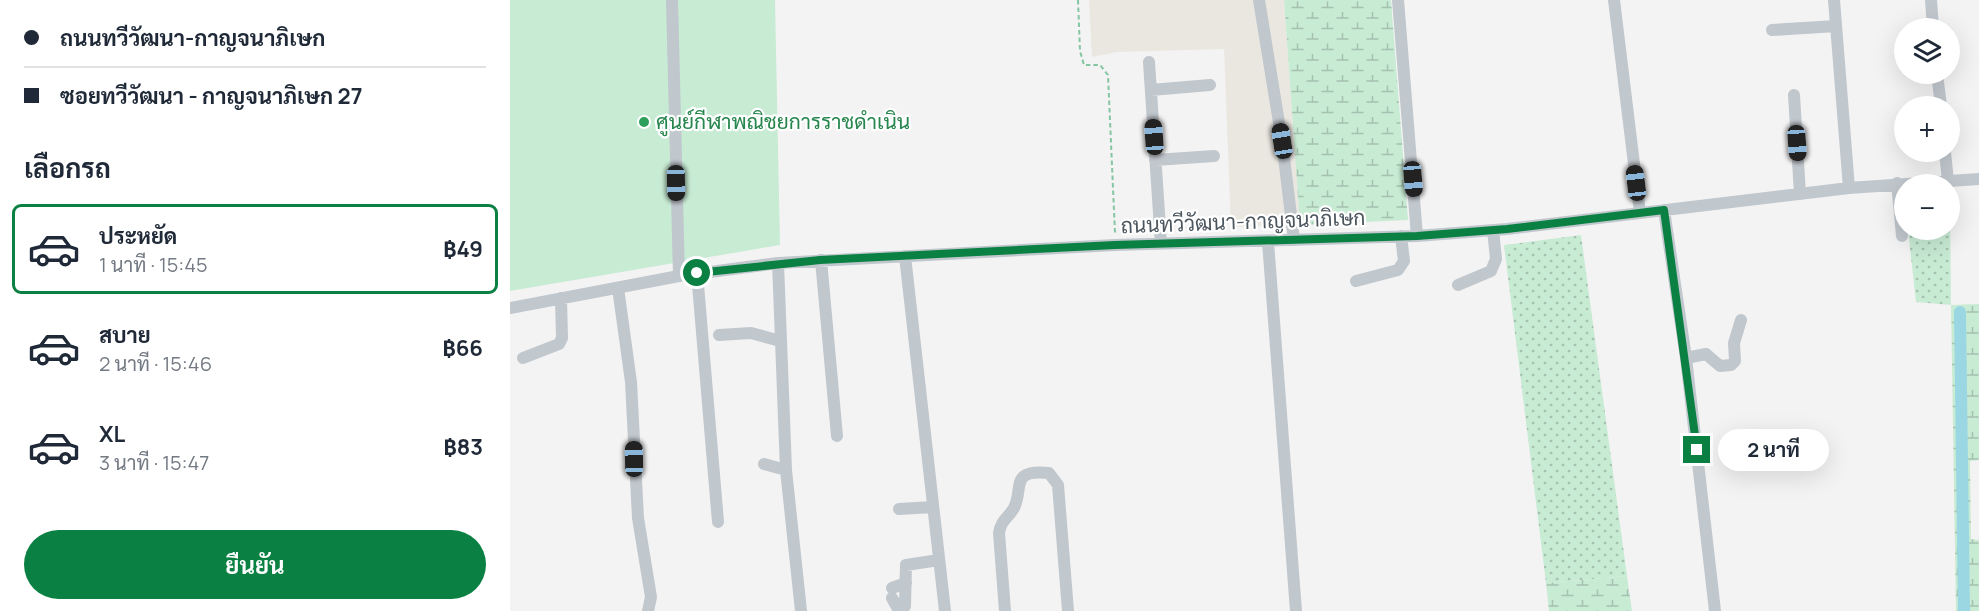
<!DOCTYPE html>
<html lang="th">
<head>
<meta charset="utf-8">
<style>
  body { margin:0; font-family:Manrope,Sarabun,sans-serif; background:#f2f2f3; color:#1f2937; height:100vh; display:flex; flex-direction:column; font-size:22px; white-space:nowrap }
  * { box-sizing:border-box; margin:0 }
  p { font-size:20px; color:#747a83 }
  .icon { flex:none; width:33px; height:33px; fill:none; stroke:currentColor; stroke-width:2; stroke-linecap:round; stroke-linejoin:round }
  .map { position:relative; flex:1; overflow:hidden }
  .drawer { display:flex; flex-direction:column; background:#fff; width:510px }
  .drawer>* { flex:none }
  .top-card { display:grid; align-content:center; height:132px; padding:0 24px; background:#fff }
  .controls { position:absolute; left:1384px; top:18px; display:grid; gap:12px }
  .controls a { display:grid; place-items:center; width:66px; height:66px; border-radius:50%; background:#fff; box-shadow:0 6px 24px #0002; font-size:30px }
  .end { position:absolute; width:27px; height:27px; margin:-14px; border:8px solid #0b8043; background:#fff; box-shadow:0 0 0 3px #fff }
  .from { border-radius:50% }
  .bubble { position:absolute; height:42px; border-radius:21px; background:#fff; box-shadow:0 6px 24px #0002; font-size:20px; font-weight:700; line-height:42px; text-align:center }
  .car { position:absolute; width:18px; height:36px; margin:-18px -9px; border-radius:8px; box-shadow:0 0 4px 2px #0007; background:linear-gradient(#222 24%,#8ab4d8 0 40%,#222 0 76%,#8ab4d8 0 86%,#222 0) }
  .top-card b { display:flex; align-items:center; gap:21px; height:57px; font-size:22px }
  .top-card b+b { border-top:2px solid #e0e1e3 }
  .top-card i { width:15px; height:15px; background:#1f2937 }
  ul { padding:0; list-style:none }
  li { display:flex; align-items:center; gap:18px; height:90px; margin:0 12px 9px; padding:0 12px; border:3px solid transparent; border-radius:9px }
  li div { flex:1 }
  li b { display:block; font-size:22px }
  li em { font-style:normal; font-weight:700 }
  li.selected { border-color:#0b8043 }
  li>.icon { width:54px; height:54px; stroke-width:1.5 }
  h2 { padding:0 24px; font-size:27px; line-height:72px }
  .action { display:flex; gap:12px; margin-top:auto; padding:12px 24px }
  .action a { flex:1; height:69px; border-radius:36px; background:#0b8043; color:#fff; font-size:24px; font-weight:700; line-height:69px; text-align:center }
  main { display:flex; flex:1; min-height:0 }
  .map>svg:first-child { display:block }
  .commercial { fill:#eae7e1 }
  .grass { fill:url(#grass-dots) }
  .wetland { fill:url(#wetland-marsh) }
  .pitch { fill:#c8ebd4 }
  .lines { fill:none; stroke-linecap:round; stroke-linejoin:round }
  .canal { stroke:#9bd7e2; stroke-width:12 }
  .path { stroke:#84c5a2; stroke-width:2; stroke-dasharray:4.5 3; stroke-linecap:butt }
  .minor { stroke:#c0c7cd; stroke-width:12 }
  .route { stroke:#0b8043; stroke-width:8 }
  .leisure-dot { fill:#2e9e5b; stroke:#fff; stroke-width:2 }
  .labels { text-anchor:middle; stroke-width:4.5; stroke-linejoin:round; paint-order:stroke }
  .leisure-label { font-size:21px; fill:#27864d; stroke:#fff; text-anchor:start }
  .street-label { font-size:21px; fill:#4c565e; stroke:#fff }
</style>
</head>
<body>
<main>
<section class="drawer">
<div class="top-card">
<b><i class="from"></i>ถนนทวีวัฒนา-กาญจนาภิเษก</b>
<b><i></i>ซอยทวีวัฒนา - กาญจนาภิเษก 27</b>
</div>
<h2>เลือกรถ</h2>
<ul>
<li class="selected"><svg class="icon" aria-label="car" viewBox="0 0 24 24"><path d="M5 17H2v-5l4-1 3-4h7l3 4 3 1v5h-3M9 17h6M6 11h13"/><circle cx="7" cy="17" r="2"/><circle cx="17" cy="17" r="2"/></svg><div><b>ประหยัด</b><p>1 นาที · 15:45</p></div><em>฿49</em></li>
<li><svg class="icon" aria-label="car" viewBox="0 0 24 24"><path d="M5 17H2v-5l4-1 3-4h7l3 4 3 1v5h-3M9 17h6M6 11h13"/><circle cx="7" cy="17" r="2"/><circle cx="17" cy="17" r="2"/></svg><div><b>สบาย</b><p>2 นาที · 15:46</p></div><em>฿66</em></li>
<li><svg class="icon" aria-label="car" viewBox="0 0 24 24"><path d="M5 17H2v-5l4-1 3-4h7l3 4 3 1v5h-3M9 17h6M6 11h13"/><circle cx="7" cy="17" r="2"/><circle cx="17" cy="17" r="2"/></svg><div><b>XL</b><p>3 นาที · 15:47</p></div><em>฿83</em></li>
</ul>
<div class="action"><a>ยืนยัน</a></div>
</section>
<div class="map">
<svg width="1469" height="611" viewBox="0 0 1469 611">
  <defs>
    <pattern id="grass-dots" width="8" height="8" patternUnits="userSpaceOnUse" patternTransform="scale(1.5)"><rect width="8" height="8" fill="#c8ebd4"/><path d="M2 2h.1M6 6h.1" fill="none" stroke="#a5c1af" stroke-width="1.8" stroke-linecap="round"/></pattern>
    <pattern id="wetland-marsh" width="20" height="14" patternUnits="userSpaceOnUse" patternTransform="scale(1.5)"><rect width="20" height="14" fill="#c8ebd4"/><path d="M1 5h8M5 5V1M11 12h8M15 12V8" fill="none" stroke="#a5c1af"/></pattern>
  </defs>
  <rect width="100%" height="100%" fill="#f4f3f3"/>
  <path class="commercial" d="M579,0H774L790,225L721,227L714,49L607,52L582,57Z"/>
  <path class="grass" d="M1440,195L1441,305L1406,302L1398,230H1440Z
    M1071,235L1117,576L1036,583L994,245Z"/>
  <path class="wetland" d="M774,0H881L898,220L790,225Z
    M1469,304V460L1460,461L1461,539L1469,540V611H1446L1441,305Z
    M1117,576L1122,611H1039L1036,583Z"/>
  <path class="pitch" d="M0,0H265L270,245L0,291Z"/>
  <g class="lines">
    <path class="canal" d="M1450,312L1454,611"/>
    <path class="path" d="M568,0L570,51L574,65H590L598,75L605,233"/>
    <path class="minor" d="M162,0L169,276
      M749,0L772,141L784,240
      M888,0L907,236
      M1104,0L1130,213
      M1324,0L1339,188
      M1421,0L1423,28
      M1262,30L1326,26
      M639,62L651,244
      M1427,74L1431,106
      M641,90L700,85
      M1284,95L1290,194
      M1435,152L1438,181
      M645,160L704,156
      M1387,183L1392,236
      M1154,210L1176,358L1205,611
      M758,242L786,611
      M395,256L435,611
      M311,260L327,436
      M268,263L276,470L291,611
      M187,273L208,522
      M846,281L888,270L894,261L891,236
      M948,285L981,271L986,259L983,230
      M108,288L121,382L128,518L141,597L138,611
      M0,308L169,276L268,263L605,245L907,236L997,229L1339,188L1469,179
      M209,335L241,333L270,341
      M13,358L49,344L52,338L51,298
      M1176,358L1196,354L1210,366L1221,365L1225,361L1224,343L1231,320
      M254,464L276,470
      M389,509L423,507
      M382,588L396,583
      M382,598L387,607L395,606L396,565L429,560
      M495,611L489,533C491,520 498,518 504,508C514,488 499,469 539,473L548,485L558,611"/>
  </g>
  <g class="lines">
    <path class="route" d="M187,273L310,260L605,245L907,236L997,229L1154,210L1187,450"/>
  </g>
  <circle class="leisure-dot" cx="134" cy="122" r="6"/>
  <g class="labels">
    <g class="leisure-label">
      <text x="146" y="129">ศูนย์กีฬาพณิชยการราชดำเนิน</text>
    </g>
    <g class="street-label">
      <text transform="translate(733 222) rotate(-2)" y="7">ถนนทวีวัฒนา-กาญจนาภิเษก</text>
    </g>
  </g>
</svg>
<div class="controls">
<a><svg class="icon" aria-label="layers" viewBox="0 0 24 24"><path d="M12 4l9 5-9 5-9-5zM3 14l9 5 9-5"/></svg></a>
<a>+</a>
<a>−</a>
</div>
<i class="end from" style="left:187px;top:273px"></i>
<i class="end" style="left:1187px;top:450px"></i>
<div class="bubble" style="left:1208px;top:429px;width:111px">2 นาที</div>
<i class="car" style="left:644px;top:137px;rotate:356deg"></i>
<i class="car" style="left:772px;top:141px;rotate:351deg"></i>
<i class="car" style="left:1287px;top:143px;rotate:176deg"></i>
<i class="car" style="left:903px;top:179px;rotate:175deg"></i>
<i class="car" style="left:166px;top:183px;rotate:179deg"></i>
<i class="car" style="left:1126px;top:183px;rotate:353deg"></i>
<i class="car" style="left:124px;top:459px;rotate:359deg"></i>
</div>
</main>
</body>
</html>
